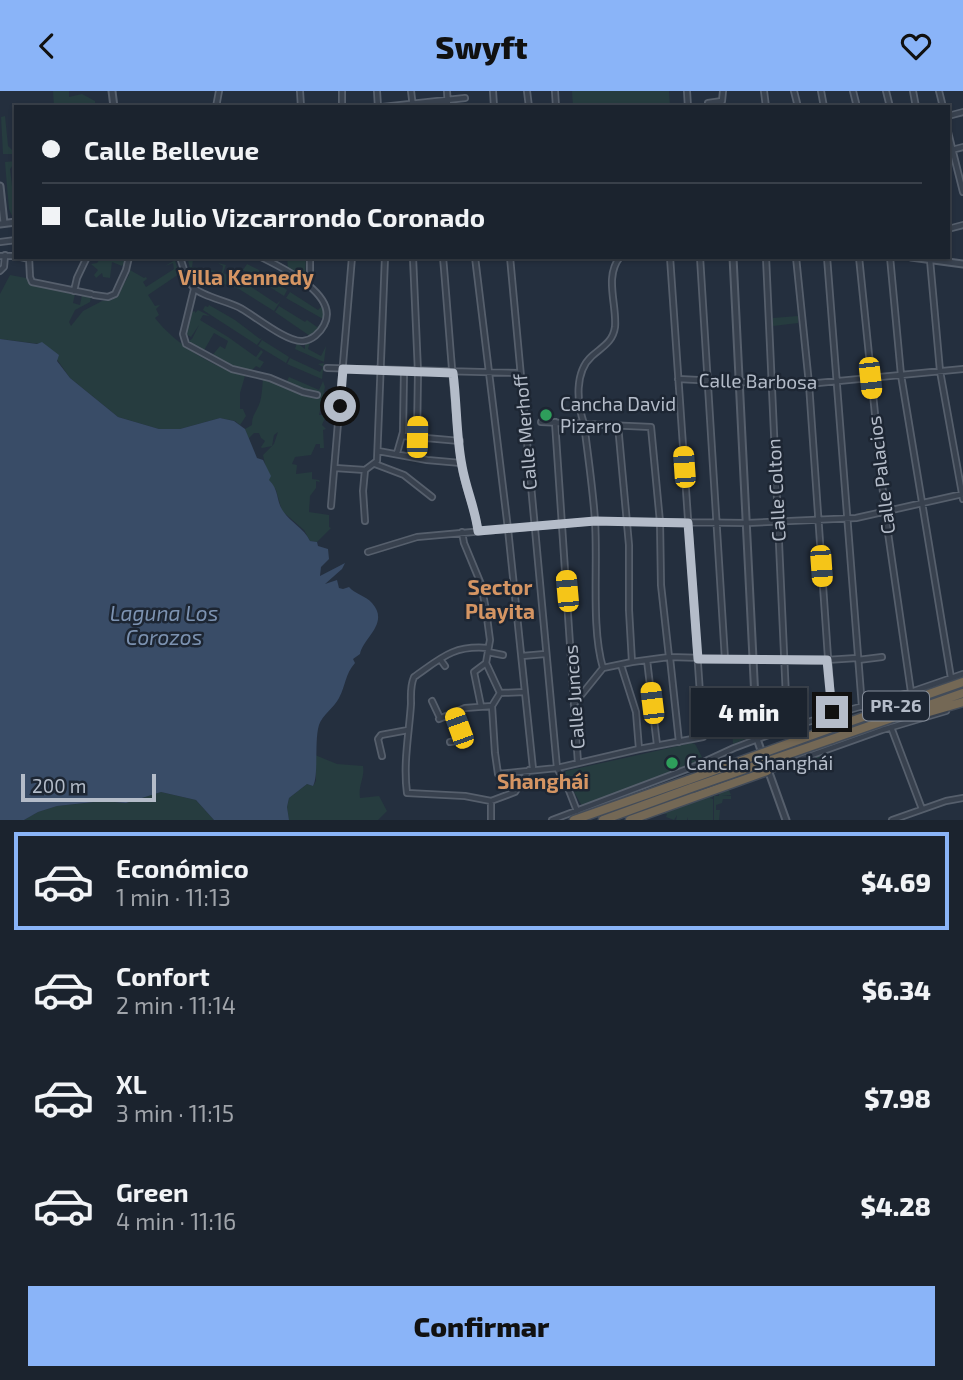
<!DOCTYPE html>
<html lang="es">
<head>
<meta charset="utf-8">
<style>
  body { margin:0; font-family:"Exo 2",sans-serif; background:#282f3a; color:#f1f3f6; height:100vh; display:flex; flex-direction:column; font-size:26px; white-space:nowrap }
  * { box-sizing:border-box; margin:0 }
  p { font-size:23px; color:#a0a4aa }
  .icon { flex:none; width:38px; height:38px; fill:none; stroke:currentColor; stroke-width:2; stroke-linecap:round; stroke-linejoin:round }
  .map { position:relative; height:729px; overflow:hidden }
  .panel { display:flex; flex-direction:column; background:#1b232e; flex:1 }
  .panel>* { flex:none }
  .top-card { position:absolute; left:14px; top:14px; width:936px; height:154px; border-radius:0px; box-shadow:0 2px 5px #0004,0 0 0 2px #39404a; display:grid; align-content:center; height:154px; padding:0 28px; background:#1b232e }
  .scale { position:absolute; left:21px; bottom:18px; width:135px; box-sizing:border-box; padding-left:7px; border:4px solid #b4bcc9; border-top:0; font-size:19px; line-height:24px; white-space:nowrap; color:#b4bcc9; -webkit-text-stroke:5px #1d2633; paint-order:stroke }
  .end { position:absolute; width:32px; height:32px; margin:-16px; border:9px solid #b4bcc9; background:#111; box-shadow:0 0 0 4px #111 }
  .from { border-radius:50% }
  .bubble { position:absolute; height:49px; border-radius:0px; background:#1b232e; box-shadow:0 2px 5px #0004,0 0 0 2px #39404a; font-size:23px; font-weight:800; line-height:49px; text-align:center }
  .car { position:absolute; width:21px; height:42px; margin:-21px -10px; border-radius:9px; box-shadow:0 0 5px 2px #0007; background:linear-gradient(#f5c518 24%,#345 0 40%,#f5c518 0 76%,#345 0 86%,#f5c518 0) }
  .top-card b { display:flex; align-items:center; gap:24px; height:66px; font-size:26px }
  .top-card b+b { border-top:2px solid #39404a }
  .top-card i { width:18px; height:18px; background:#f1f3f6 }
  ul { padding:12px 0 0; list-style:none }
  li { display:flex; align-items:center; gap:21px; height:98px; margin:0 14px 10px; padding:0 14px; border:4px solid transparent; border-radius:0px }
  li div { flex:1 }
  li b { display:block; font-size:26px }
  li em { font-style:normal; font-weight:800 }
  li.selected { border-color:#8ab4f8 }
  li>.icon { width:63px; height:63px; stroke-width:1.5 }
  .button { display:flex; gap:14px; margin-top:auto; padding:14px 28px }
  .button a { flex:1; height:80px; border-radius:0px; background:#8ab4f8; color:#111; font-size:28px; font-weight:800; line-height:80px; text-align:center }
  header { display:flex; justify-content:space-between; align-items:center; height:91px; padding:0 28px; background:#8ab4f8; color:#111; font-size:32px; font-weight:800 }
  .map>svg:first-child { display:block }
  .green { fill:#263c3f }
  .water { fill:#394c67 }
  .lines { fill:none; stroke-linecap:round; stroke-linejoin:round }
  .minor-casing { stroke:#565f6c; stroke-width:8 }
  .tertiary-casing { stroke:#565f6c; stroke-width:9 }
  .motorway-casing { stroke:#434c59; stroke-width:11 }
  .minor { stroke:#38414e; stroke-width:4.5 }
  .tertiary { stroke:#38414e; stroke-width:5 }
  .motorway { stroke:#746855; stroke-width:8 }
  .motorway-bridge-casing { stroke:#434c59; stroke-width:11; stroke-linecap:butt }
  .motorway-bridge { stroke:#746855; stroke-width:8 }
  .route { stroke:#b4bcc9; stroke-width:9 }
  .leisure-dot { fill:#2e9e5b; stroke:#1d2633; stroke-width:2.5 }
  .labels { text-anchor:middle; stroke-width:5; stroke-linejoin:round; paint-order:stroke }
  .shield { fill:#1d2633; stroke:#878f9c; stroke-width:2 }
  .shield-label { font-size:18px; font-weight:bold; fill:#b4bcc9 }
  .street-label { font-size:19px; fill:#b4bcc9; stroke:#1d2633 }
  .poi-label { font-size:19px; fill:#b4bcc9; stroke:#1d2633; text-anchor:start }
  .neighbourhood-label { font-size:21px; font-weight:bold; fill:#d59563; stroke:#1d2633 }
  .water-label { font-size:21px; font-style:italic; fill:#7c92b1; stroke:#1d2633 }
</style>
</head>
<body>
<header><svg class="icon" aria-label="back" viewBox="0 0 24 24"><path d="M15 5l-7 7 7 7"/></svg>Swyft<svg class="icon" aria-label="heart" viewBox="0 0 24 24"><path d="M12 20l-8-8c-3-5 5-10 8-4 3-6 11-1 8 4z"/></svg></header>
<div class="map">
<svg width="963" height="729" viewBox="0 0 963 729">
  <rect width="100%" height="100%" fill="#242f3e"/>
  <path class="green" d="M53,0H69V6L82,3L95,10V16H54Z
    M572,0H669L670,16H573Z
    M5,25L8,55L16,63H3L1,26Z
    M16,70L10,78L16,127H13L9,118L5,71Z
    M101,166H124L125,171L122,175L112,171L110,187L103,186L102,182L96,187L94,184L98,179L91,173L97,172Z
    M287,166H306L305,185L301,186L288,177Z
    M175,169L179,183L148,204L155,215L160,214L156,218L159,224L155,227C176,254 213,276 245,285L240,302V318H243L246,325L240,334L235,330L220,327L180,338H159L118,326L70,287L56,267L40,253L0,248V203L10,184L26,187L34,195L75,203L73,212L80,214L82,204L91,206L90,211L75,219L69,231L71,235L83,220L102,210L112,209L117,205L129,184L130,179L144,187L146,186L147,188L143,191L146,196L174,178L173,172L165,175Z
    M188,169H193L192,176L222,181L223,175L218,172L226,174L223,182L237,187L235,192L239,188L277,213L281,209L274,220L239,198L191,182Z
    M247,173L259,179V184L262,180L287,199L284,205L243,179Z
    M290,201L318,219L323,214V228L286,207Z
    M209,214L235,229L260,248L262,247L257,254L203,219L205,215L208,216Z
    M279,215L305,231L307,229L317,236L323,231L322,234L310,245L275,221Z
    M198,219L210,225L203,224L200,229L228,246L256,266L261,259L263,261L258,268L264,271L260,277L256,275L251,280L234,277L211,266L220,255L225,258L228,250L214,242L203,261L187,251L192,248L199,234L191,246L186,243L192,221L195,220V222Z
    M798,225V232L773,235V227Z
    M262,249L289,266L286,272L258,255Z
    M310,251L308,258L321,265L326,255L324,271L295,258L297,252L305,258V252Z
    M290,267L320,281L323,276L318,273L324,272L322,288L287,273Z
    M289,286L319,299L323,290L325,296L319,324H326L322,334L326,338L323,339L324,357H320V353H316L311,364L295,366L292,373L297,374L296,383L312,381V388L319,389L320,391L316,390V397L310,405L309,421L329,424V436L331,437L317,451L310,450L304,439L282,420L276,399L269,390L263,364L274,353L278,341L274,344L272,355L262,357L261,356L265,350L261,347L259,342H254L248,348L245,338L252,334C252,326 254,324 257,318C262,310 262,298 263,288L312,305L286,292Z
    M733,601H749L750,609L739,611L743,613L744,627H752V629L750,646L733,653L732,639L716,640L712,614L719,613L724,607L733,609Z
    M692,652L695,653L703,668L701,669L582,715L564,683L566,680Z
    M823,663V678L786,677Z
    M315,664L337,673L363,675C365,687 358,694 360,707L379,705L387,720L378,729H289L287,716L289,707L307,693L313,695L316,690Z
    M728,697L731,704L722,705H731V708H723L722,712L716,714V719H720L719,729H714V705H719V701L714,703L713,706L710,707L713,708V729H688L687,726V729H676L677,724L674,729L666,726L667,723H658L710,704L712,705L711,703Z
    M161,701L196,709L214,729H24L38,721L57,715L103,710L126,712Z"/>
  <path class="water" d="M0,248L37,253L42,251L59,264L57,270L70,287L118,326L159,338H180L220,327L234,330L245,338L257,367L263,369L271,385L269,389C279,398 276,410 283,420C291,432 304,437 310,450L317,451L318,455L328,458L329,468L321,476L320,485L345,472L342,478L325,493L337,489L339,497L343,498L349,496C355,503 366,505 372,512C390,532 363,547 360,563L353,568L355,572C345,583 346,594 339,607C334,617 322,624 319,634C314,650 319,684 313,695L307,693L289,707L287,716L289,729H214L196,709L161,701L126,712L103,710L57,715L38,721L24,729H0Z"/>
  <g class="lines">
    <defs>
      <path id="minor" d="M300,0L301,16
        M342,0V16
        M377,0L378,16
        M411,0L413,16
        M447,0L448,16
        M493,0L494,16
        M527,0L529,16
        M555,0L556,16
        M687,0L688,16
        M764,0L766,16
        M794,0L798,16
        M821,0L824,16
        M853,0L857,16
        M886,0L890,16
        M913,0L916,16
        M939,0L943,16
        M708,12L722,10L723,0
        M216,16L219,0
        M382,16L465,7
        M948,25L963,21
        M948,41L963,101
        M948,60L963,56
        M948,138L963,134
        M0,151L16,149
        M0,165H16
        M21,166L29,168
        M29,166L30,186L32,191L91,203
        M180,166C183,176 186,188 193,196C202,206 229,210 242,218C256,226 288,252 303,250C312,249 320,242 324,234C340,204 283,177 261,166
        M413,166L418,281L417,346
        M443,166C449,234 453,304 461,372C464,395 475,416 478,440
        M475,166L508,438L533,678
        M510,166L557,677L568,697L577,720
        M700,166L725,568
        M766,166L787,628L789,630
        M796,166L809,293L832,624
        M827,166L862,616
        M859,166L885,421L911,601
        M890,166L901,284L951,587
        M930,169L940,280L963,408
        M0,180L4,176L5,164
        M307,194L310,183V166
        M194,198L183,243L186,253L232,278L270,287L303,301L317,304
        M74,200L77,187L87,166
        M94,204L108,206L115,203L126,179L129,166
        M327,277L520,282
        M678,288L797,294L963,278
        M541,331L651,336L660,431L661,494L669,566
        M555,331L578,672
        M618,334L629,454V519L632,571
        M403,345L460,350
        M378,360L427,369L461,372
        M397,362L403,341L404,280
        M375,373L404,384L432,406
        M335,377L365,379L377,370L385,166
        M365,379L363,400L365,430
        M331,415L352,166
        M462,441L464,452L481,493L486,519L490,549L486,572L500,602L492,615L495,662L498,683L557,677L639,658L703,646L670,166
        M368,461L417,446L595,430L747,432L856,427L963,403
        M488,557C453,554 441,567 414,586C410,595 411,603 411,613C409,643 403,672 407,702L465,705L491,710L515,701L529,679
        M488,561L503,564
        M522,565L545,563
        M670,567L679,651
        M440,568L445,575
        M647,569L657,654
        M858,569L882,566
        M621,574L636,621L639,658
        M603,577C591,537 598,474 595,430C593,398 588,365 584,333C577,312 574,281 592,265C602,256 613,251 615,236C617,213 604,186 620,166
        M500,602L525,601
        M432,610L440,627
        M574,613L603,577L632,571L669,566L811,570L857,567
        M481,615L474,581L486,572
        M439,628L465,617L492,615
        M891,636L922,718
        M450,651L462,649L453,623
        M382,665L378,648L381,644L408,639
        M767,680L882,639L946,620
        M491,710V729
        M552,729L695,675L734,657L787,637L911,601L963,583
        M892,729L946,710L963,707"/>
      <path id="tertiary" d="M112,0L114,16
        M0,95L4,132
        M0,133L16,131
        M733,166L757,648L786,729
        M911,166L963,173"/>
      <path id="motorway" d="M912,623L919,624L963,611
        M829,638L963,591
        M832,648L963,602
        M574,729L688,689
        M603,729L691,697
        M630,729L767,680"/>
    </defs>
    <use href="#minor" class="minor-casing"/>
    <use href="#tertiary" class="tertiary-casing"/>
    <use href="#motorway" class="motorway-casing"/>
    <use href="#minor" class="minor"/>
    <use href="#tertiary" class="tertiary"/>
    <use href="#motorway" class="motorway"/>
    <defs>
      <path id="motorway-bridge" d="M688,689L829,638
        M691,697L832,648"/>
    </defs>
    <use href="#motorway-bridge" class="motorway-bridge-casing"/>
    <use href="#motorway-bridge" class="motorway-bridge"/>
  </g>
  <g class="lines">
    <path class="route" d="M340,315L343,278L453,282C457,312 456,345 462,375C466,398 475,417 478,440L595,430L688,432L698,568L827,569L832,621"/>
  </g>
  <g class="leisure-dot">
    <circle cx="546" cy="324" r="7"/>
    <circle cx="672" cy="672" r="7"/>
  </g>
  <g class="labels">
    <rect class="shield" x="863" y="600.5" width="66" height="29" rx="5"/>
    <g class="shield-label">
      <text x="896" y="621">PR-26</text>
    </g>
    <g class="street-label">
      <text transform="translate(758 290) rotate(1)" y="7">Calle Barbosa</text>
      <text transform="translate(525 341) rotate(-95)" y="7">Calle Merhoff</text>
      <text transform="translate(881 384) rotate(-97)" y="7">Calle Palacios</text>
      <text transform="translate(776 399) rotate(-93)" y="7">Calle Colton</text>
      <text transform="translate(574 606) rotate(-94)" y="7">Calle Juncos</text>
    </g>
    <g class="poi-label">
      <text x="560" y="320">Cancha David<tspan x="560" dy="22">Pizarro</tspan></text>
      <text x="686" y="679">Cancha Shanghái</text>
    </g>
    <g class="neighbourhood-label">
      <text x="246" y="194">Villa Kennedy</text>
      <text x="500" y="504">Sector<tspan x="500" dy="24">Playita</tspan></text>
      <text x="543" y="698">Shanghái</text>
    </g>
    <g class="water-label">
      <text x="164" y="530">Laguna Los<tspan x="164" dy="24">Corozos</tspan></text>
    </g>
  </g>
</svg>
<div class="scale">200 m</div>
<i class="end from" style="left:340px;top:315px"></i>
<i class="end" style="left:832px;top:621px"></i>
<div class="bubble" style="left:691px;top:597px;width:116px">4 min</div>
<i class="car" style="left:870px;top:287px;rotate:174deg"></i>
<i class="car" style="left:417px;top:346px;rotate:1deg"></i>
<i class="car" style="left:684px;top:376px;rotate:356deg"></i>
<i class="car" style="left:821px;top:475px;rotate:176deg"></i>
<i class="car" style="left:567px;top:500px;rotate:355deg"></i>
<i class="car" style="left:652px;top:612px;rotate:353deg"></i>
<i class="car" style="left:459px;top:637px;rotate:340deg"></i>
<div class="top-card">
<b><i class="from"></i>Calle Bellevue</b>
<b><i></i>Calle Julio Vizcarrondo Coronado</b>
</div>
</div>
<section class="panel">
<ul>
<li class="selected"><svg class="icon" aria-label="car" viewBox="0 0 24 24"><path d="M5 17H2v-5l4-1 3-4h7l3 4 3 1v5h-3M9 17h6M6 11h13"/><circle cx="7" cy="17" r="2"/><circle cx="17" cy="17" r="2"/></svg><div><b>Económico</b><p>1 min · 11:13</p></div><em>$4.69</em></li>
<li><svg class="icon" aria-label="car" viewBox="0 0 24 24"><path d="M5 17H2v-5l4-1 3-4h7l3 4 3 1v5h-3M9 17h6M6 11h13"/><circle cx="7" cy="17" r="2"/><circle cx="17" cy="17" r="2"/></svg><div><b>Confort</b><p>2 min · 11:14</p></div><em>$6.34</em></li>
<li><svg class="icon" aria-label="car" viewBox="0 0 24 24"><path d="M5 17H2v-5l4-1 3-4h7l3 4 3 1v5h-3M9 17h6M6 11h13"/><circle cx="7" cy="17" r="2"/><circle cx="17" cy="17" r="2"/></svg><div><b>XL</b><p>3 min · 11:15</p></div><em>$7.98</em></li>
<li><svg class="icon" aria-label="car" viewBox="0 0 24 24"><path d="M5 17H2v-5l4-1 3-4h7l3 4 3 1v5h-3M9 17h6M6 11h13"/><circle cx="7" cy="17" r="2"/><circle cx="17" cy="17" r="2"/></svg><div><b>Green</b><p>4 min · 11:16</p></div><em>$4.28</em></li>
</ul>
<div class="button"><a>Confirmar</a></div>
</section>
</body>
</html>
